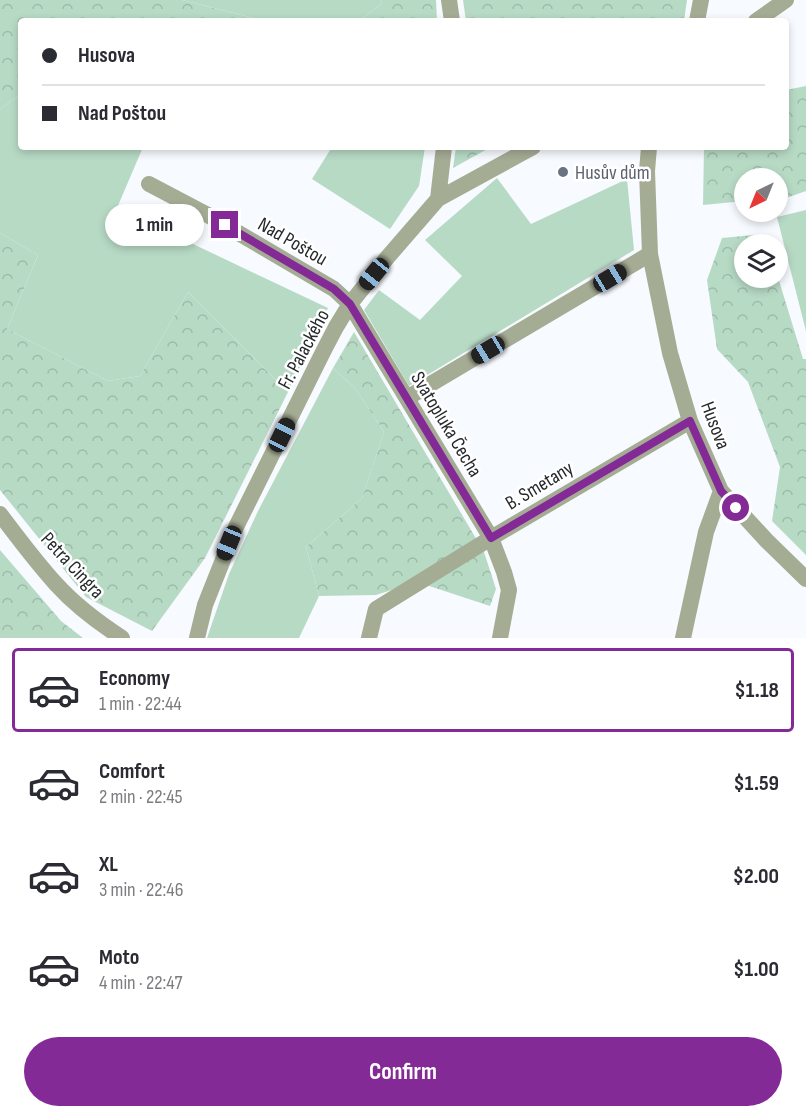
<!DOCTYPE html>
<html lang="en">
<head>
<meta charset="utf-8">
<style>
  body { margin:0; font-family:"Sofia Sans Condensed",sans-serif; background:#f7f7f7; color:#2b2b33; height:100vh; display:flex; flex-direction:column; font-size:22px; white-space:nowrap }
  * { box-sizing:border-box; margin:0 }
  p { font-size:20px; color:#7c7c81 }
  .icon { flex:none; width:33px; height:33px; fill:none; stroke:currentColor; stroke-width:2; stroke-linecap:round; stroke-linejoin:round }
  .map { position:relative; height:638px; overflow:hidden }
  .panel { display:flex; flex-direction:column; background:#fff; flex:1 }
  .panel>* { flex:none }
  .guide { position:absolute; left:18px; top:18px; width:771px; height:132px; border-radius:6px; box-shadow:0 3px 9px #0003; display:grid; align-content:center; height:132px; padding:0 24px; background:#fff }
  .needle { width:39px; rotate:223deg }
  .buttons { position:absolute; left:734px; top:168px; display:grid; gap:12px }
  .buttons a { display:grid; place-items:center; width:54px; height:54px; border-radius:50%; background:#fff; box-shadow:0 3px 9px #0003; font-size:30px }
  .end { position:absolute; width:27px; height:27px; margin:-14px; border:8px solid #842a96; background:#fff; box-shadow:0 0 0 3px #fff }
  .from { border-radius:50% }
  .bubble { position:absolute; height:42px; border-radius:21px; background:#fff; box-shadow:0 3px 9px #0003; font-size:20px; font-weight:700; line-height:42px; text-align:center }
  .car { position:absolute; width:18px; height:36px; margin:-18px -9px; border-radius:8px; box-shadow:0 0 4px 2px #0007; background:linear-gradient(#222 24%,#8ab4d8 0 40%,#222 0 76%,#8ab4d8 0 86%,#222 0) }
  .guide b { display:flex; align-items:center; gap:21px; height:57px; font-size:22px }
  .guide b+b { border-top:2px solid #e1e1e2 }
  .guide i { width:15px; height:15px; background:#2b2b33 }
  ul { padding:10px 0 0; list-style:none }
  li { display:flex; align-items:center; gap:18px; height:84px; margin:0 12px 9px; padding:0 12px; border:3px solid transparent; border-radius:6px }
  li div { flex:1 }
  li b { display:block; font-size:22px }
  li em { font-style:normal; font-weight:700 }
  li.selected { border-color:#842a96 }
  li>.icon { width:54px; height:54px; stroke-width:1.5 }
  .button { display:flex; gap:12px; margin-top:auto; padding:12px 24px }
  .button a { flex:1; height:69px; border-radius:36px; background:#842a96; color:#fff; font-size:24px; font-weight:700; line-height:69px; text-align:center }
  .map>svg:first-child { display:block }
  .grass { fill:#b7dac5 }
  .forest { fill:url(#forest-crowns) }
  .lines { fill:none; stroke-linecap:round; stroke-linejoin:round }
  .minor { stroke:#a5ac94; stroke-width:16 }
  .route { stroke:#842a96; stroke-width:8 }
  .worship-dot { fill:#6b7280; stroke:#fff; stroke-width:2 }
  .labels { text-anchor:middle; stroke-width:5; stroke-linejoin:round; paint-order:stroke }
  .worship-label { font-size:20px; fill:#5b616d; stroke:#fff; text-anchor:start }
  .street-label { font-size:20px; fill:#26292b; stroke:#fff }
</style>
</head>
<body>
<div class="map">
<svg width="806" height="638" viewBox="0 0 806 638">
  <defs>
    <pattern id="forest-crowns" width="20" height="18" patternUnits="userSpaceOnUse" patternTransform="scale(1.5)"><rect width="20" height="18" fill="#b7dac5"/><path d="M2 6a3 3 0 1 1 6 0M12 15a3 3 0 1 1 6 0" fill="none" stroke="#9dbba9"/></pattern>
  </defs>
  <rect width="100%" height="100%" fill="#f7fafe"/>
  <path class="grass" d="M182,0H382L380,5L359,21H266Z
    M21,94V147H143L117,208L328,308L288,392L188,292L140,376L108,381L7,329L38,255L0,233V109Z
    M332,147H425L419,186L390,229L312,179Z
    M497,178L531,224L627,179L634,250L409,386L364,310L379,290L420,320L462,276L425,240Z
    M806,210V331L777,217Z
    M333,368L355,388L384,432L362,498L306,547L319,596L299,638H207L229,574L258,511Z"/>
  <path class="forest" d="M0,0H182L266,21H21V94L0,109Z
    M382,0H436L437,21H359L380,5Z
    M463,0H687L684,21H466Z
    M806,86V191L789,197L777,198V178H744V201L703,205L704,147H786V90Z
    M456,147H491L453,168Z
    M0,233L38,255L7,329L108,381L140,376L188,292L288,392L205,558L152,631L86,597L0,490Z
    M765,234L768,244H744V278H777V274L803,359H806V555L772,521L780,467L748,382L717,349L707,280L722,238Z
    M354,332L484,552L496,589L490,606L417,582L376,595L319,596L306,547L362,498L384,432L355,388L333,368Z
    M0,550L61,621L83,638H0Z"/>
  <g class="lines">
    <path class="minor" d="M449,0L452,21
      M697,21L701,0
      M756,21L786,0
      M649,147L647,171L650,254L670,353L690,421L721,491L767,541L806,579
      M149,184L206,214L334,289L350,304L491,538L504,572L509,590L500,638
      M438,199L444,147
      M407,398L650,254
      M0,514C18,538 36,562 56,584C75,605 99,623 122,638
      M197,638L205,605L236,527L324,350L336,327L350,304L386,259L438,199L533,147
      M369,638L376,609L491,538L690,421
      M683,638L706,532L721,491"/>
  </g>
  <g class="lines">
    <path class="route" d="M225,225L334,289L350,304L491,538L690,421L721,491L736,508"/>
  </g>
  <circle class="worship-dot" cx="563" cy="172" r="6"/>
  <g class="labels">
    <g class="worship-label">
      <text x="575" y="179">Husův dům</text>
    </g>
    <g class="street-label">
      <text transform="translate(293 241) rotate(30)" y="7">Nad Poštou</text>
      <text transform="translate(303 349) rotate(-62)" y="7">Fr. Palackého</text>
      <text transform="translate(447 424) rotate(59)" y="7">Svatopluka Čecha</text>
      <text transform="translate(716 425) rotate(69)" y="7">Husova</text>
      <text transform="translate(539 485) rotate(-31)" y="7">B. Smetany</text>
      <text transform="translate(73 565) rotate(47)" y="7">Petra Cingra</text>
    </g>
  </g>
</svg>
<div class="buttons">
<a><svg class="needle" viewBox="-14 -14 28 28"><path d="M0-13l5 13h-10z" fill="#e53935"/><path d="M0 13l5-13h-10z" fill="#7c7c81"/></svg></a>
<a><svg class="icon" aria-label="layers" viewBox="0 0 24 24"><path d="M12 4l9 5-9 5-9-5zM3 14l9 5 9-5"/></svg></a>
</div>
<i class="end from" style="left:736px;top:508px"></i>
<i class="end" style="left:225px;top:225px"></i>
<div class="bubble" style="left:105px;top:204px;width:99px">1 min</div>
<i class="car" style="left:374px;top:274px;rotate:219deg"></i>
<i class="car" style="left:610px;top:278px;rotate:59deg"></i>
<i class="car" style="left:488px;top:350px;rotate:239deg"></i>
<i class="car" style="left:282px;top:435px;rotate:26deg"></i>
<i class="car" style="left:229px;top:543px;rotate:202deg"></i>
<div class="guide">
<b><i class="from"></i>Husova</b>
<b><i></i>Nad Poštou</b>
</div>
</div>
<section class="panel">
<ul>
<li class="selected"><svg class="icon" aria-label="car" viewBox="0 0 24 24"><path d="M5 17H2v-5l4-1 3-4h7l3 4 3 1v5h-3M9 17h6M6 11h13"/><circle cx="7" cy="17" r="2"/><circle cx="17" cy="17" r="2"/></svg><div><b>Economy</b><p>1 min · 22:44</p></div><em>$1.18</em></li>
<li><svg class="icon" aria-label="car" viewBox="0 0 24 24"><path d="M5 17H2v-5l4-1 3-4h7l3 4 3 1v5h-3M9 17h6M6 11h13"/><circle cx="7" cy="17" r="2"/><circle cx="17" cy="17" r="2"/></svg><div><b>Comfort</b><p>2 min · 22:45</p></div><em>$1.59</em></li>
<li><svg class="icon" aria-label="car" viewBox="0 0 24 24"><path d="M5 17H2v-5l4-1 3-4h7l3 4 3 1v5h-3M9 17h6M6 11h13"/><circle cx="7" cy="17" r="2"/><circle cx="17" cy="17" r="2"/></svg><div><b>XL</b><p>3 min · 22:46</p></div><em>$2.00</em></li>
<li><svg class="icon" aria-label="car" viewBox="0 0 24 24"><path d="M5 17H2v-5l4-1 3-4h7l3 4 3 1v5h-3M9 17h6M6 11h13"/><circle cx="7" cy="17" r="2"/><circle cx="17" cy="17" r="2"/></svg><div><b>Moto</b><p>4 min · 22:47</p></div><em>$1.00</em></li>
</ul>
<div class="button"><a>Confirm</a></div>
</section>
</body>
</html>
